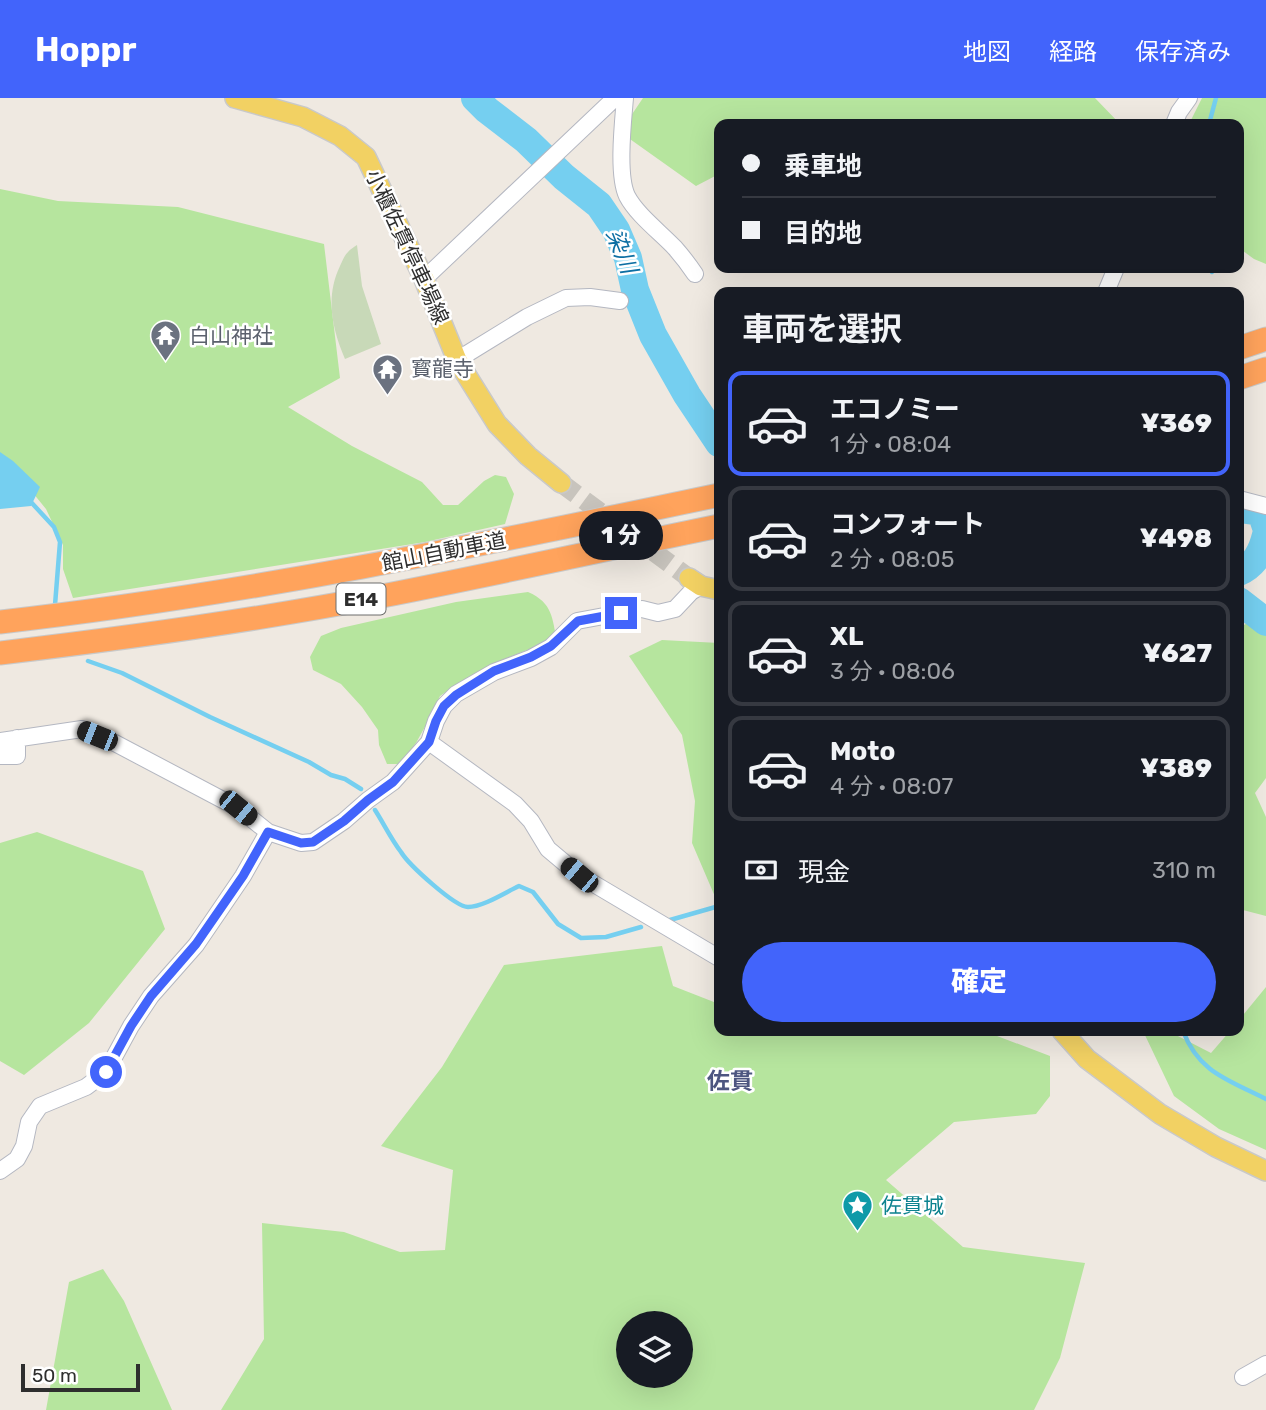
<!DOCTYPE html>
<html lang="ja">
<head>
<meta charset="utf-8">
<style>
  body { margin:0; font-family:Rubik,"Noto Sans JP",sans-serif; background:#242831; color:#f1f3f6; height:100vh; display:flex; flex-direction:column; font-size:26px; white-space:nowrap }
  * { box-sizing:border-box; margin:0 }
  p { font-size:23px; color:#9ea1a6 }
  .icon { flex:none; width:38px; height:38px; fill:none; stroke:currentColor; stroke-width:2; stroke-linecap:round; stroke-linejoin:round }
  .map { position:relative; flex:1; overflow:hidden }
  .drawer { position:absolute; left:714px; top:189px; width:530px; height:749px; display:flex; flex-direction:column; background:#171b24; border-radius:14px; box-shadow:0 7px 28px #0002 }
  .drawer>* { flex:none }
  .banner { position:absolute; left:714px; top:21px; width:530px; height:154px; border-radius:14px; box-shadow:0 7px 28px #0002; display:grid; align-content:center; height:154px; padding:0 28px; background:#171b24 }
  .fabs { position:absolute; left:616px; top:1213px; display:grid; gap:14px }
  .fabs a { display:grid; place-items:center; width:77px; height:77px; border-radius:50%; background:#171b24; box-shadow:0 7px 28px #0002; font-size:35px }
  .scale { position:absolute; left:21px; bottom:18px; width:119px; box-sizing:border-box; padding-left:7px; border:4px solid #2e2e2e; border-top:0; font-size:19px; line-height:24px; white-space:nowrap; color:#2e2e2e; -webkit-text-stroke:5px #fff; paint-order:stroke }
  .end { position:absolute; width:32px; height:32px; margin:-16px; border:9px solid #4264fb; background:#fff; box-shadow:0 0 0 4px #fff }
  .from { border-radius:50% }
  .bubble { position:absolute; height:49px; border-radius:24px; background:#171b24; box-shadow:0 7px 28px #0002; font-size:23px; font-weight:800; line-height:49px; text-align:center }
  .car { position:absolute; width:21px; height:42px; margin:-21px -10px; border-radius:9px; box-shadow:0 0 5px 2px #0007; background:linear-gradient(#222 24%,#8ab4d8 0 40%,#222 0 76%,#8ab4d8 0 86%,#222 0) }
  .banner b { display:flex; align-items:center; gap:24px; height:66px; font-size:26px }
  .banner b+b { border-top:2px solid #363941 }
  .banner i { width:18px; height:18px; background:#f1f3f6 }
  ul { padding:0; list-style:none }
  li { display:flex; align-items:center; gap:21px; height:105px; margin:0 14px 10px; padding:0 14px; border:4px solid #363941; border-radius:14px }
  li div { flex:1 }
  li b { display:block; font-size:26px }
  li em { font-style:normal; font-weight:800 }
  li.on { border-color:#4264fb }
  li>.icon { width:63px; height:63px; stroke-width:1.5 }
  h2 { padding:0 28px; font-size:32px; line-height:84px }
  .pay { display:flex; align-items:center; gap:18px; height:77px; padding:0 28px; font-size:26px }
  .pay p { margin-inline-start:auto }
  .cta { display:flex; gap:14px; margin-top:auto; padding:14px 28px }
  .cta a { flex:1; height:80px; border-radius:42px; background:#4264fb; color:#fff; font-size:28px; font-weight:800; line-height:80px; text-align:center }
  header { display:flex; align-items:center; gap:42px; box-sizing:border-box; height:98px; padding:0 35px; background:#4264fb; color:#fff }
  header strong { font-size:33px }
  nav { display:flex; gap:38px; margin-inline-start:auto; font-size:24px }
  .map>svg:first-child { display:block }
  .green { fill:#b6e59e; fill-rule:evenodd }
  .cemetery { fill:#c8d9b8 }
  .water { fill:#75cff0 }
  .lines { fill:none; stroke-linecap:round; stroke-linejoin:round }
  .stream { stroke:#75cff0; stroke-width:4.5 }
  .river { stroke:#75cff0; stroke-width:28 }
  .major-tunnel { stroke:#c8c4bd; stroke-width:19; stroke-dasharray:19 10; stroke-linecap:butt }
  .minor-casing { stroke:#b4b7c1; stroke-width:18 }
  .major-casing { stroke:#c9c9c9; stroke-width:22 }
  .highway-casing { stroke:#c9c9c9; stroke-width:25 }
  .minor { stroke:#fff; stroke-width:16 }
  .major { stroke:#f2d163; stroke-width:19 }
  .highway { stroke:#ffa35c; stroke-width:23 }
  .route { stroke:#4264fb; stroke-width:9 }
  .labels { text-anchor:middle; stroke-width:5; stroke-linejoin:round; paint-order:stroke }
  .shield { fill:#fff; stroke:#6d6d6d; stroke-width:2 }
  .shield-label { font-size:19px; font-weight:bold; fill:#2e2e2e }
  .street-label { font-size:21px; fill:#2e2e2e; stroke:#fff }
  .worship-label { font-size:21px; fill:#5b616d; stroke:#fff; text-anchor:start }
  .culture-label { font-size:21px; fill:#0d838f; stroke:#fff; text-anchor:start }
  .water-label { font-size:23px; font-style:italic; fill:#0d6fa3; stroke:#fff }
  .neighbourhood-label { font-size:23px; font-weight:bold; fill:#4d5680; stroke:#fff }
</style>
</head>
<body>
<header>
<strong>Hoppr</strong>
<nav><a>地図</a><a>経路</a><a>保存済み</a></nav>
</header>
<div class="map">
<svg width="1266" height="1312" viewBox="0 0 1266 1312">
  <rect width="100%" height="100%" fill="#efe9e1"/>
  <path class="green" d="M643,0H1095L1120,26H719V76L696,88L620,34Z
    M1202,0H1266V166L1254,161L1239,150V26H1189Z
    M0,91L58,103L178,109L324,146L340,280L288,309L352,348L422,384L443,407H458L484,383L495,377L506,379L514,396L505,426L425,444L73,500L63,471V447L46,411L24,384L0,364Z
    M528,494C553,505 552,520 557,544L527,552L505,561L459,585L440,598L432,616L416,645L400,666H387L379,647L378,632L362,609L341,586L313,572L310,559L321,538L341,530L456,504Z
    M1266,514V680L1255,695L1266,719V818L1239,811V543L1244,527Z
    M662,542L719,545V808L692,745L695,703L682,637L629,558Z
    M37,734L143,773L165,831L89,925L24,977L0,963V745Z
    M662,848L673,888L719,906V933H887L919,937L920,933H984L1050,958V998L1036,1016L954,1024L886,1082L963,1149L1085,1165L1060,1260L1034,1312H221L264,1241L262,1125L344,1134L400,1154L445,1152L453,1072L381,1048L442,969L504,867ZM628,1225H681V1278H628Z
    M1266,889V1052L1219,1031L1174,998L1143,933H1173L1174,936L1211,955L1230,933H1239V922Z
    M103,1171L124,1203L172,1312H46L69,1184Z"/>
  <path class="cemetery" d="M357,147L362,188L381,246L345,261C332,231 325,199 340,168C345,157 346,154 357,147Z"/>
  <path class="water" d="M0,354L13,363L40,389L31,408L0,411Z"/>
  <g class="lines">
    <path class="stream" d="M1209,26L1216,0
      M1212,174L1213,170
      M30,403L54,429L60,444L55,507
      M88,563L122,575L210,619L309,664L331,677L345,681L361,691
      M375,712C384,726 391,741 401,754C409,767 455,809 468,809C483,809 506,794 519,788L533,794L558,826L581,840L606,839L641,829
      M670,822L719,808
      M1183,933C1199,975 1229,982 1266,1001"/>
    <path class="river" d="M475,0L487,12L526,42L564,79L599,107L616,132L628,160L635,192L653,237L687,297L719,345
      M1239,411L1261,414L1266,429
      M1239,474C1255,467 1262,454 1266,437
      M1239,503L1266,524"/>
    <path class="major-tunnel" d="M561,385L689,480"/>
    <defs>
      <path id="minor" d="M625,0C623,24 617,77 627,98C637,117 661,135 675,150C682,158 689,167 695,176
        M1174,26L1179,14L1189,0
        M424,181L615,0
        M1106,194L1116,170
        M457,262L527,219L566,200L590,199L620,203
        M1239,401L1266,408
        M0,643L82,631L113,644L238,710L268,734L301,745L313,744L344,723L368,702L393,684L429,644L436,623L444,608L456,596L494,574L531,560L551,549L577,523L642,511L658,515L675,511L691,494L701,488
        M429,644L515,706L531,723L548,751L579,777L719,860
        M0,658H17V640
        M0,1073L17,1061L24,1048L29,1024L40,1008L86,989L106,974L131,928L151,898L196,847L243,778L268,734
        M1243,1279L1266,1266"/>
      <path id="major" d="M235,0L303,19L340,38L366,59L424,181L457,262L497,326L528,358L561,385
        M689,480L701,488L719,492
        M1062,933L1087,961L1160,1016L1216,1049L1266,1073"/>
      <path id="highway" d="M1239,250L1266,241
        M1239,280L1266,271
        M0,524C242,497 481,447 719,397
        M0,555C128,540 256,522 382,498C495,476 607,451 719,428"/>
    </defs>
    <use href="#minor" class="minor-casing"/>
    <use href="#major" class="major-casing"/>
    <use href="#highway" class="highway-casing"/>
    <use href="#minor" class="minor"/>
    <use href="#major" class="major"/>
    <use href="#highway" class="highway"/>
  </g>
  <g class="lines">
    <path class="route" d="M106,974L131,928L151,898L196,846L243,778L268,734L301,745L313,744L344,723L368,702L393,684L429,644L436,623L444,608L456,597L494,573L531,559L551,548L578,523L621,515"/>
  </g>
  <defs>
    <symbol id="temple-pin" viewBox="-11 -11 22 30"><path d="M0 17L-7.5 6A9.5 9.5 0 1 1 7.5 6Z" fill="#6b7280" stroke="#fff"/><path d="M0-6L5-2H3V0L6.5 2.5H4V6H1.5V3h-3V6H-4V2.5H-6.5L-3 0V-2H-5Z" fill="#fff"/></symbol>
    <symbol id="sight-pin" viewBox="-11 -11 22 30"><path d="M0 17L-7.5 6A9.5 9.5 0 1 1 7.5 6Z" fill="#0f9aa8" stroke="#fff"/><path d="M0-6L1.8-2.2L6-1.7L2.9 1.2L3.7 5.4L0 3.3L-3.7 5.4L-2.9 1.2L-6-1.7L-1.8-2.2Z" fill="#fff"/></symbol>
  </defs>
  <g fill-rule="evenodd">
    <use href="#temple-pin" x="148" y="220" width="35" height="47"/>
    <use href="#temple-pin" x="370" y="254" width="35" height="47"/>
    <use href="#sight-pin" x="840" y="1090" width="35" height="47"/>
  </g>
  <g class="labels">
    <rect class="shield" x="336.5" y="485.5" width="49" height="31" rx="5"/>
    <g class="shield-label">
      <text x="361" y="508">E14</text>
    </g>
    <g class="street-label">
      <text transform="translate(407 149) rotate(65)" y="7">小櫃佐貫停車場線</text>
      <text transform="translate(444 454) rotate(-11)" y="7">館山自動車道</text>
    </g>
    <g class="worship-label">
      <text x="189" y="245">白山神社</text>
      <text x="411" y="278">寳龍寺</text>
    </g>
    <g class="culture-label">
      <text x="881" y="1115">佐貫城</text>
    </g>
    <g class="water-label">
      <text transform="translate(622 153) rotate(68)" y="8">染川</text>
    </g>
    <g class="neighbourhood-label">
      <text x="730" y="991">佐貫</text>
    </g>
  </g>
</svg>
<div class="fabs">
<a><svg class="icon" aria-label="layers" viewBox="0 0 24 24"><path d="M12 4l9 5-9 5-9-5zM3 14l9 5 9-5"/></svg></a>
</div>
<div class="scale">50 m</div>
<i class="end from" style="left:106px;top:974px"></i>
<i class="end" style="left:621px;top:515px"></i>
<div class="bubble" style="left:579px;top:413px;width:84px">1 分</div>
<i class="car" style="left:97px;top:638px;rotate:292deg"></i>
<i class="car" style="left:238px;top:710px;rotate:129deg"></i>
<i class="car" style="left:579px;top:777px;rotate:310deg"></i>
<div class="banner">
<b><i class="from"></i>乗車地</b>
<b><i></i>目的地</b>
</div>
<section class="drawer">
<h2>車両を選択</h2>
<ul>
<li class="on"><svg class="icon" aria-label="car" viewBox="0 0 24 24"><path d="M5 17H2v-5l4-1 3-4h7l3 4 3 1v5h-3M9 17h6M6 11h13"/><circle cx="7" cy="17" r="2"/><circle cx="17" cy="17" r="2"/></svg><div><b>エコノミー</b><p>1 分 · 08:04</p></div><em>¥369</em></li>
<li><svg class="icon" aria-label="car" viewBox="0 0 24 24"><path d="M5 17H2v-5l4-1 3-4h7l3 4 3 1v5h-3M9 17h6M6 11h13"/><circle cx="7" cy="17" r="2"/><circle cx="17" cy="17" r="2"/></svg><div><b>コンフォート</b><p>2 分 · 08:05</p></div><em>¥498</em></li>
<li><svg class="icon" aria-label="car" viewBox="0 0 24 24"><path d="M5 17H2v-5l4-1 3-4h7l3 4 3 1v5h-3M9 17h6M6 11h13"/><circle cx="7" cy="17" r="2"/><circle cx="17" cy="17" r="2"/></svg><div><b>XL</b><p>3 分 · 08:06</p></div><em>¥627</em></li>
<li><svg class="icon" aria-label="car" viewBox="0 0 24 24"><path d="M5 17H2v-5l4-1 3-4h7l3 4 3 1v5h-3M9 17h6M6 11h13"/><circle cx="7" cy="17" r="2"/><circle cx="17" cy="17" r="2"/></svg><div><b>Moto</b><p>4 分 · 08:07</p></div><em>¥389</em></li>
</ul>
<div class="pay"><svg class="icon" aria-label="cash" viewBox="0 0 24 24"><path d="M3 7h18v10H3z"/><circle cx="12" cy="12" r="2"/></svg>現金<p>310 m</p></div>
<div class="cta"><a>確定</a></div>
</section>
</div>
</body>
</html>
